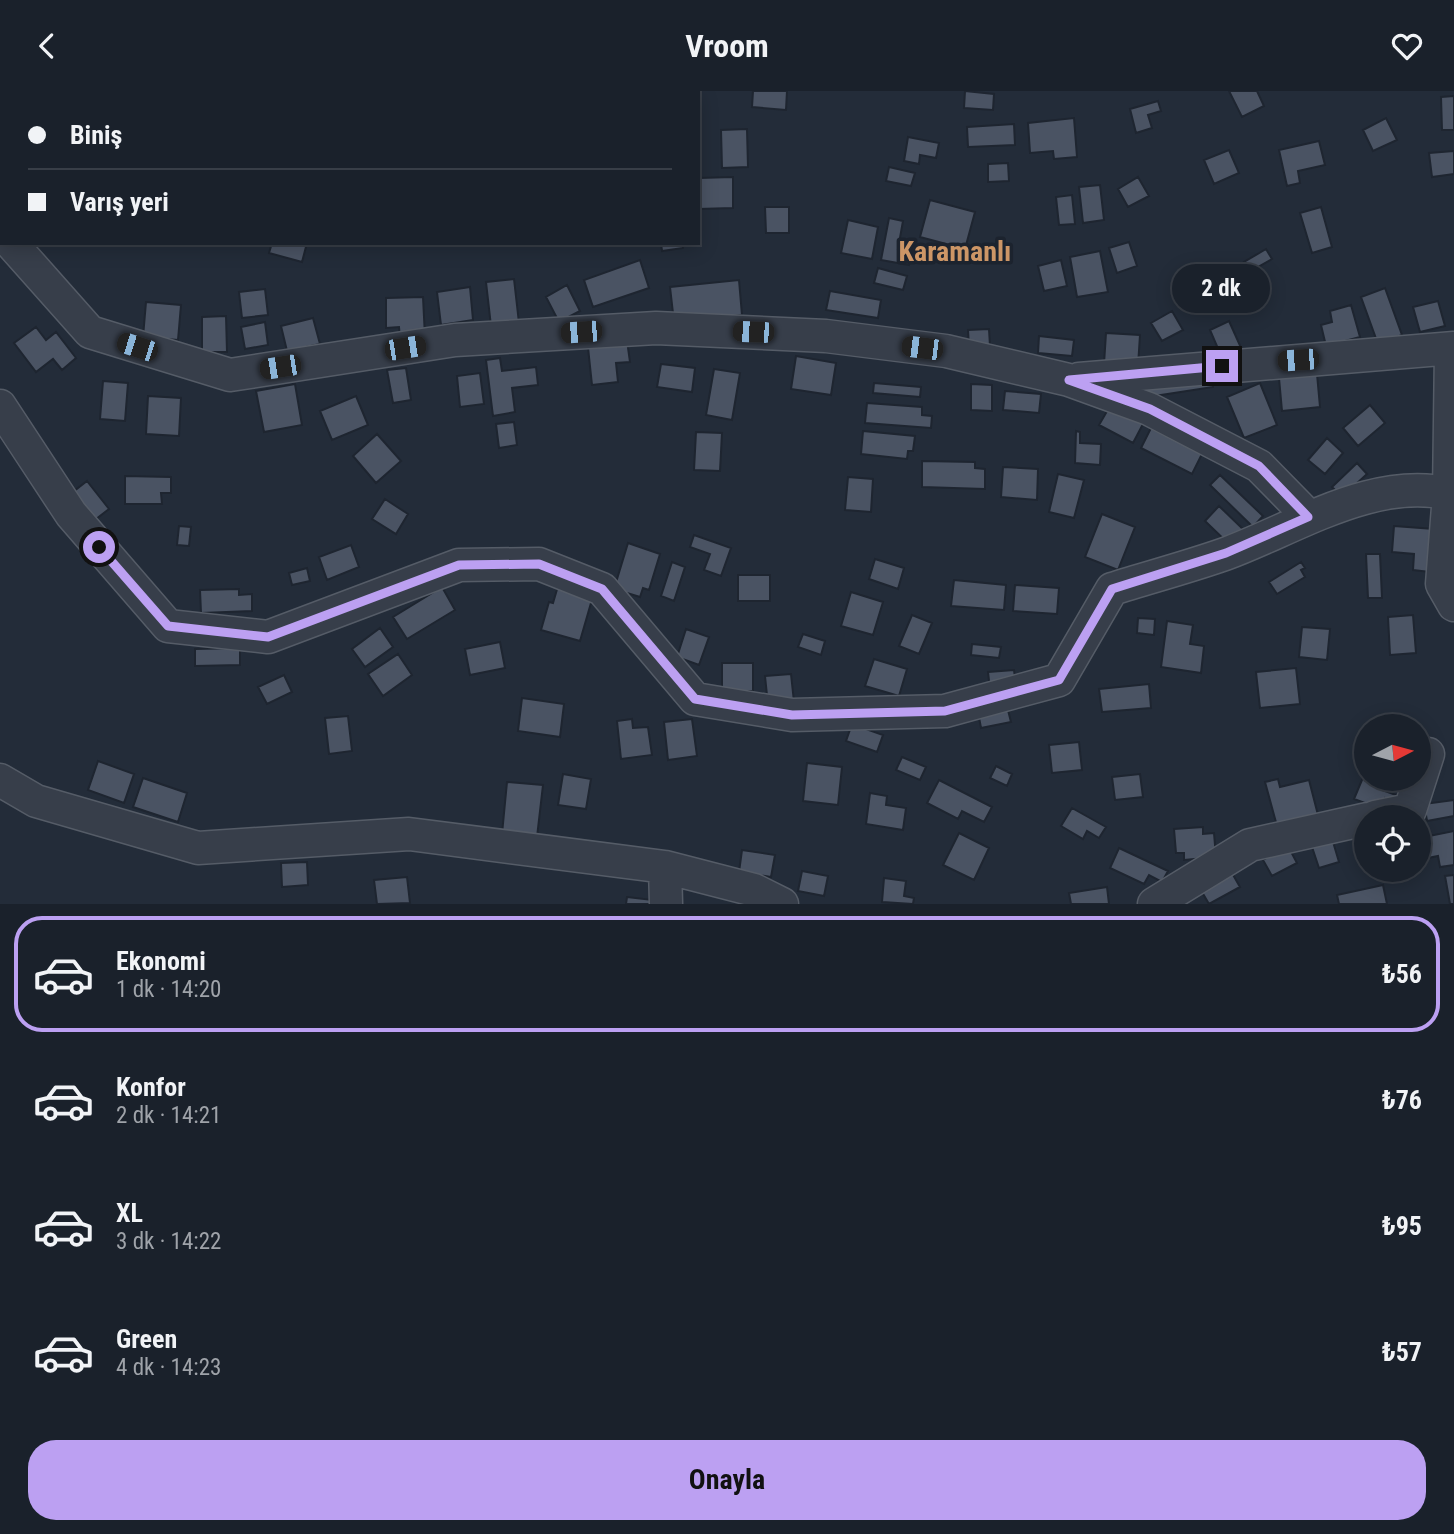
<!DOCTYPE html>
<html lang="tr">
<head>
<meta charset="utf-8">
<style>
  body { margin:0; font-family:"Roboto Condensed",sans-serif; background:#232933; color:#f1f3f6; height:100vh; display:flex; flex-direction:column; font-size:26px; white-space:nowrap }
  * { box-sizing:border-box; margin:0 }
  p { font-size:23px; color:#9fa3a9 }
  .icon { flex:none; width:38px; height:38px; fill:none; stroke:currentColor; stroke-width:2; stroke-linecap:round; stroke-linejoin:round }
  .map { position:relative; height:813px; overflow:hidden }
  .panel { display:flex; flex-direction:column; background:#1a212b; flex:1 }
  .panel>* { flex:none }
  .top-card { position:absolute; left:0px; top:0px; width:700px; height:154px; box-shadow:0 4px 18px #0003,0 0 0 2px #383e47; display:grid; align-content:center; height:154px; padding:0 28px; background:#1a212b }
  .needle { width:46px; rotate:84deg }
  .fabs { position:absolute; left:1354px; top:623px; display:grid; gap:14px }
  .fabs a { display:grid; place-items:center; width:77px; height:77px; border-radius:50%; background:#1a212b; box-shadow:0 4px 18px #0003,0 0 0 2px #383e47; font-size:35px }
  .end { position:absolute; width:32px; height:32px; margin:-16px; border:9px solid #bca0f2; background:#111; box-shadow:0 0 0 4px #111 }
  .from { border-radius:50% }
  .bubble { position:absolute; height:49px; border-radius:24px; background:#1a212b; box-shadow:0 4px 18px #0003,0 0 0 2px #383e47; font-size:23px; font-weight:700; line-height:49px; text-align:center }
  .car { position:absolute; width:21px; height:42px; margin:-21px -10px; border-radius:9px; box-shadow:0 0 5px 2px #0007; background:linear-gradient(#222 24%,#8ab4d8 0 40%,#222 0 76%,#8ab4d8 0 86%,#222 0) }
  .top-card b { display:flex; align-items:center; gap:24px; height:66px; font-size:26px }
  .top-card b+b { border-top:2px solid #383e47 }
  .top-card i { width:18px; height:18px; background:#f1f3f6 }
  ul { padding:12px 0 0; list-style:none }
  li { display:flex; align-items:center; gap:21px; height:116px; margin:0 14px 10px; padding:0 14px; border:4px solid transparent; border-radius:28px }
  li div { flex:1 }
  li b { display:block; font-size:26px }
  li em { font-style:normal; font-weight:700 }
  li.active { border-color:#bca0f2 }
  li>.icon { width:63px; height:63px; stroke-width:1.5 }
  .primary-button { display:flex; gap:14px; margin-top:auto; padding:14px 28px }
  .primary-button a { flex:1; height:80px; border-radius:28px; background:#bca0f2; color:#111; font-size:28px; font-weight:700; line-height:80px; text-align:center }
  header { display:flex; justify-content:space-between; align-items:center; height:91px; padding:0 28px; background:#1a212b; font-size:32px; font-weight:700 }
  .map>svg:first-child { display:block }
  .building { fill:#4a5363; stroke:#1e2530; stroke-width:2 }
  .lines { fill:none; stroke-linecap:round; stroke-linejoin:round }
  .minor-casing { stroke:#555c67; stroke-width:35 }
  .minor { stroke:#373e4a; stroke-width:32 }
  .route { stroke:#bca0f2; stroke-width:9 }
  .labels { text-anchor:middle; stroke-width:7; stroke-linejoin:round; paint-order:stroke }
  .district-label { font-size:28px; font-weight:bold; fill:#cd9666; stroke:#1c232e }
</style>
</head>
<body>
<header><svg class="icon" aria-label="back" viewBox="0 0 24 24"><path d="M15 5l-7 7 7 7"/></svg>Vroom<svg class="icon" aria-label="heart" viewBox="0 0 24 24"><path d="M12 20l-8-8c-3-5 5-10 8-4 3-6 11-1 8 4z"/></svg></header>
<div class="map">
<svg width="1454" height="813" viewBox="0 0 1454 813">
  <rect width="100%" height="100%" fill="#232c39"/>
  <path class="building" d="M753,0H787L786,19L752,16Z
    M965,0L994,3L993,19L964,17Z
    M1229,0H1257L1264,15L1242,26Z
    M1454,5V39H1442L1441,6Z
    M1158,10L1161,20L1148,24L1152,37L1136,42L1130,18Z
    M1074,27L1077,66L1054,68L1053,60L1030,62L1028,32Z
    M1386,27L1397,49L1373,60L1363,39Z
    M1014,33L1015,54L968,56L967,36Z
    M747,38L748,76L722,77L721,39Z
    M908,46L939,52L936,67L920,64L919,73L904,70Z
    M1319,50L1325,74L1298,80L1300,92L1287,95L1279,59Z
    M1229,59L1239,82L1214,93L1204,69Z
    M1454,60V83L1432,86L1429,62Z
    M1008,72L1009,90L988,91V73Z
    M889,76L915,82L911,95L886,90Z
    M733,86V117L698,118V87Z
    M1138,86L1149,105L1128,116L1118,98Z
    M1100,94L1104,129L1083,132L1079,96Z
    M1072,104L1075,133L1059,134L1056,106Z
    M930,109L975,121L965,158L920,146Z
    M765,116H789V142H766Z
    M1321,116L1332,156L1312,162L1300,122Z
    M889,127L903,130L898,158L912,161L909,174L881,169Z
    M848,129L878,136L872,168L841,162Z
    M1129,151L1137,175L1117,182L1109,157Z
    M272,152H307L302,171L269,162Z
    M661,152H683V157L662,160Z
    M1266,158L1272,168L1249,181L1244,171Z
    M1100,160L1108,201L1077,206L1070,166Z
    M640,169L649,197L593,216L584,189Z
    M1061,169L1067,195L1044,200L1038,175Z
    M1219,173L1233,196L1201,216L1192,201L1210,190L1205,182Z
    M878,177L907,185L903,199L874,192Z
    M514,188L519,232L491,235L486,191Z
    M739,189L742,224L674,231L670,196Z
    M567,194L580,220L559,231L546,206Z
    M470,196L473,229L441,234L437,201Z
    M1385,197L1402,244L1378,253L1361,206Z
    M265,198L268,224L242,227L239,201Z
    M830,200L881,209L878,227L826,219Z
    M423,206L425,246L400,247L399,236L386,237V207Z
    M1438,210L1445,235L1420,241L1413,216Z
    M146,211L181,214L178,249L143,246Z
    M1351,214L1360,246L1326,255L1321,234L1332,231L1330,220Z
    M1172,220L1183,239L1162,250L1151,232Z
    M226,225L227,261H202V226Z
    M313,227L320,253L287,260L281,235Z
    M1229,230L1242,259L1222,267L1210,239Z
    M265,231L268,254L245,258L241,236Z
    M36,236L46,249L56,241L76,267L62,279L53,268L36,281L14,252Z
    M989,238L990,255L969,256L968,239Z
    M626,242L630,271L616,272L618,291L592,294L587,247Z
    M1106,242L1140,244L1138,275L1104,273Z
    M1039,245L1074,249L1072,265L1038,262Z
    M796,265L836,272L831,304L791,298Z
    M500,267L502,280L536,276L538,294L512,297L515,321L493,325L486,269Z
    M661,273L695,277L692,301L657,296Z
    M406,277L411,309L393,312L387,279Z
    M714,278L740,282L732,329L706,324Z
    M480,282L484,313L460,316L457,285Z
    M1317,283L1320,316L1282,320L1279,287Z
    M1212,287L1213,296L1148,306L1146,297Z
    M103,290L128,292L125,330L100,328Z
    M874,292L921,296L920,306L873,302Z
    M1260,292L1277,334L1244,347L1227,306Z
    M295,293L302,334L264,341L256,300Z
    M971,293L992,294V320L971,319Z
    M1005,300L1041,303L1039,322L1003,319Z
    M148,305L181,307L179,345L146,343Z
    M356,305L368,334L332,349L320,320Z
    M867,312L922,316V324L932,325L931,337L865,332Z
    M1370,314L1385,332L1358,355L1343,337Z
    M1110,315L1143,333L1133,352L1099,334Z
    M514,331L517,354L499,357L496,333Z
    M1151,337L1202,363L1192,383L1141,357Z
    M863,340L915,345L913,360H908L907,368L861,363Z
    M1076,340L1080,341V352L1101,353L1100,374L1075,372Z
    M696,341L722,342L720,380L694,379Z
    M377,343L401,370L376,392L353,365Z
    M1327,347L1343,362L1325,383L1308,369Z
    M922,370L975,371V377L985,378V398L922,396Z
    M1357,372L1367,383L1342,406L1332,396Z
    M1003,376L1038,378L1037,409L1001,406Z
    M1058,383L1084,389L1074,427L1049,421Z
    M1220,384L1263,425L1253,436L1210,394Z
    M125,385L171,386V402H161L162,413H125Z
    M848,386L873,388L871,421L845,419Z
    M87,390L109,418L87,435L64,408Z
    M385,408L408,423L396,443L372,428Z
    M1219,415L1247,442L1233,457L1205,430Z
    M1102,423L1135,436L1118,479L1085,466Z
    M179,435L191,436L189,455L177,454Z
    M1394,435L1434,438L1430,481L1413,479L1414,463L1392,461Z
    M694,444L731,457L721,485L704,479L710,463L690,456Z
    M628,452L660,463L649,499L643,497L640,506L614,498Z
    M351,454L359,476L327,489L319,466Z
    M1366,463H1380L1382,507H1368Z
    M875,468L904,477L898,498L869,488Z
    M672,471L685,476L674,510L661,505Z
    M1301,471L1305,477L1301,479L1305,486L1277,503L1269,491Z
    M307,477L310,490L292,494L289,482Z
    M738,484H770V510H738Z
    M954,489L1006,494L1004,519L951,515Z
    M1015,494L1059,497L1057,523L1013,520Z
    M558,495L593,505L580,550L541,539L549,511L553,512Z
    M442,496L455,519L407,548L393,526Z
    M239,498V504L252,503V520L201,522L200,499Z
    M851,501L883,511L873,544L841,535Z
    M912,524L932,532L919,563L899,555Z
    M1413,524L1416,562L1390,564L1388,526Z
    M1138,527L1155,528L1154,544L1137,542Z
    M1167,530L1193,534L1190,553L1204,555L1201,582L1161,576Z
    M1302,536L1330,538L1327,569L1299,566Z
    M380,537L393,556L365,576L352,558Z
    M686,538L709,546L699,574L677,566Z
    M803,543L825,550L821,564L798,556Z
    M500,551L505,577L470,584L465,558Z
    M972,553L1001,556L999,567L971,564Z
    M240,557V574L195,575V558Z
    M398,563L412,584L383,605L368,583Z
    M874,568L907,578L899,605L865,595Z
    M722,572H753V600H722Z
    M1296,577L1300,613L1260,617L1256,581Z
    M1014,579L1016,595L990,598L988,581Z
    M791,583L794,611L768,614L765,585Z
    M284,584L292,601L267,613L258,596Z
    M1149,593L1151,617L1102,621L1099,598Z
    M522,607L564,613L560,646L518,640Z
    M1007,615L1011,631L981,637L978,621Z
    M348,625L352,660L329,663L325,627Z
    M632,628L633,637L648,636L652,664L621,668L617,630Z
    M692,628L697,665L668,669L664,631Z
    M852,633L883,644L877,661L846,650Z
    M1079,651L1082,679L1052,682L1049,654Z
    M902,666L926,676L920,689L896,679Z
    M98,670L134,683L124,712L88,699Z
    M807,672L842,676L838,714L803,710Z
    M996,675L1012,683L1007,695L990,687Z
    M563,683L591,688L586,718L558,714Z
    M1140,683L1143,706L1115,709L1112,686Z
    M1364,684L1367,688L1385,692L1382,699L1404,707L1402,714L1385,707L1381,718L1354,708Z
    M143,687L187,702L178,731L133,716Z
    M1278,688L1280,696L1309,689L1318,724L1277,735L1265,691Z
    M939,689L992,716L984,731L962,720L958,728L927,712Z
    M507,691L543,694L537,746L502,743Z
    M870,702L887,705L886,714L906,717L903,739L866,733Z
    M1454,709V725L1427,730L1424,713Z
    M1072,717L1106,736L1099,747L1087,740L1083,748L1061,735Z
    M1203,736V743L1214,742L1216,766L1184,769V762H1176L1174,738Z
    M1454,740V774L1440,776L1438,765L1428,767L1424,746Z
    M959,742L989,757L974,789L943,774Z
    M1331,744L1339,771L1319,777L1310,750Z
    M1288,755L1297,772L1272,785L1263,769Z
    M1119,757L1168,780L1162,791L1149,784L1144,793L1110,777Z
    M742,759L775,764L771,786L739,781Z
    M307,771L308,794L282,796L281,772Z
    M802,780L828,785L824,805L798,800Z
    M1232,782L1240,796L1209,813L1202,801Z
    M1454,784V813H1450L1445,785Z
    M407,786L410,812L377,813L374,789Z
    M884,787L906,790L904,805L914,807L913,813L882,811Z
    M1383,794L1387,813H1339L1337,804Z
    M1107,796L1109,813H1071L1069,802Z
    M627,806L653,809L652,813H626Z"/>
  <g class="lines">
    <defs>
      <path id="minor" d="M11,152L90,241L230,284L455,249L656,237L826,245L946,260L1069,289L1149,318L1259,375L1309,426
        M1451,259L1449,403L1442,493L1454,514
        M1079,288L1454,257
        M0,315L71,423L168,535L268,546L459,474L539,473L602,498L695,608L792,624L945,620L1059,589L1112,498C1150,486 1188,476 1225,463C1296,437 1376,383 1454,404
        M0,689L36,710L198,757L409,743L665,776L754,799L782,813
        M1375,726L1410,719L1428,663
        M665,776L666,813
        M1154,813L1250,754L1367,728"/>
    </defs>
    <use href="#minor" class="minor-casing"/>
    <use href="#minor" class="minor"/>
  </g>
  <g class="lines">
    <path class="route" d="M99,456L168,535L268,546L459,474L539,473L602,498L695,608L792,624L945,620L1059,589L1112,498L1226,462L1308,426L1259,375L1150,318L1069,289L1222,275"/>
  </g>
  <g class="labels">
    <g class="district-label">
      <text x="955" y="170">Karamanlı</text>
    </g>
  </g>
</svg>
<div class="fabs">
<a><svg class="needle" viewBox="-14 -14 28 28"><path d="M0-13l5 13h-10z" fill="#e53935"/><path d="M0 13l5-13h-10z" fill="#9fa3a9"/></svg></a>
<a><svg class="icon" aria-label="locate" viewBox="0 0 24 24"><circle cx="12" cy="12" r="6"/><path d="M12 2v4M12 18v4M2 12h4M18 12h4"/></svg></a>
</div>
<i class="end from" style="left:99px;top:456px"></i>
<i class="end" style="left:1222px;top:275px"></i>
<div class="bubble" style="left:1172px;top:173px;width:98px">2 dk</div>
<i class="car" style="left:581px;top:241px;rotate:266deg"></i>
<i class="car" style="left:753px;top:241px;rotate:272deg"></i>
<i class="car" style="left:137px;top:256px;rotate:288deg"></i>
<i class="car" style="left:405px;top:257px;rotate:81deg"></i>
<i class="car" style="left:922px;top:257px;rotate:277deg"></i>
<i class="car" style="left:1298px;top:269px;rotate:266deg"></i>
<i class="car" style="left:280px;top:276px;rotate:261deg"></i>
<div class="top-card">
<b><i class="from"></i>Biniş</b>
<b><i></i>Varış yeri</b>
</div>
</div>
<section class="panel">
<ul>
<li class="active"><svg class="icon" aria-label="car" viewBox="0 0 24 24"><path d="M5 17H2v-5l4-1 3-4h7l3 4 3 1v5h-3M9 17h6M6 11h13"/><circle cx="7" cy="17" r="2"/><circle cx="17" cy="17" r="2"/></svg><div><b>Ekonomi</b><p>1 dk · 14:20</p></div><em>₺56</em></li>
<li><svg class="icon" aria-label="car" viewBox="0 0 24 24"><path d="M5 17H2v-5l4-1 3-4h7l3 4 3 1v5h-3M9 17h6M6 11h13"/><circle cx="7" cy="17" r="2"/><circle cx="17" cy="17" r="2"/></svg><div><b>Konfor</b><p>2 dk · 14:21</p></div><em>₺76</em></li>
<li><svg class="icon" aria-label="car" viewBox="0 0 24 24"><path d="M5 17H2v-5l4-1 3-4h7l3 4 3 1v5h-3M9 17h6M6 11h13"/><circle cx="7" cy="17" r="2"/><circle cx="17" cy="17" r="2"/></svg><div><b>XL</b><p>3 dk · 14:22</p></div><em>₺95</em></li>
<li><svg class="icon" aria-label="car" viewBox="0 0 24 24"><path d="M5 17H2v-5l4-1 3-4h7l3 4 3 1v5h-3M9 17h6M6 11h13"/><circle cx="7" cy="17" r="2"/><circle cx="17" cy="17" r="2"/></svg><div><b>Green</b><p>4 dk · 14:23</p></div><em>₺57</em></li>
</ul>
<div class="primary-button"><a>Onayla</a></div>
</section>
</body>
</html>
